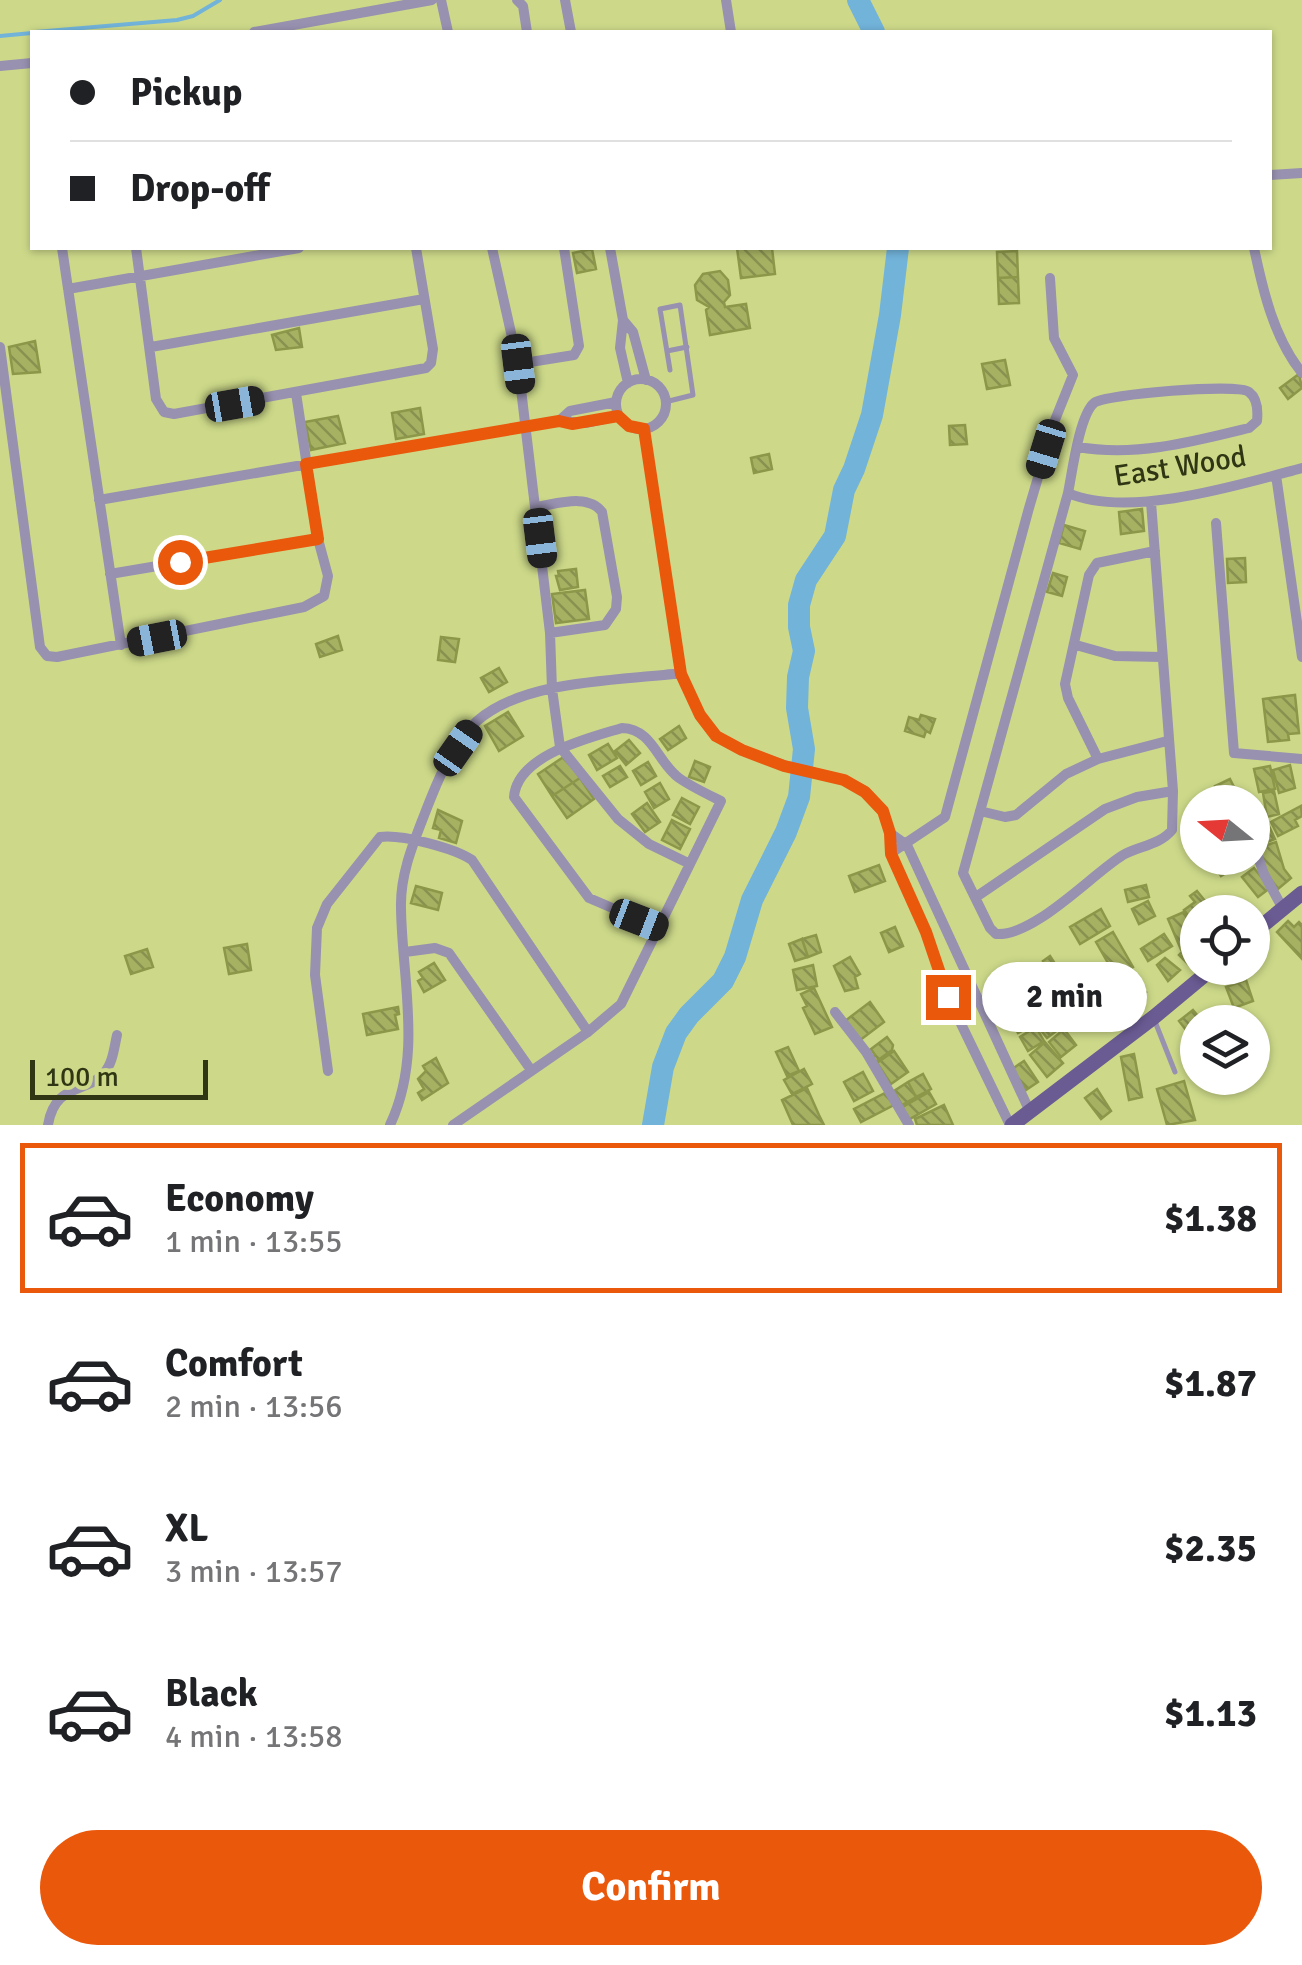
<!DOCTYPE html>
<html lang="en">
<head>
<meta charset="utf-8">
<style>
  body { margin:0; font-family:Signika,sans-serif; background:#f2f2f2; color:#202124; height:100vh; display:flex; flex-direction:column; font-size:38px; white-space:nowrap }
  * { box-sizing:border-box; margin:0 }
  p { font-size:32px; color:#757577 }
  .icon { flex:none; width:55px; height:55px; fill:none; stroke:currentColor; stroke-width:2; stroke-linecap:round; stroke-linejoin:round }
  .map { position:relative; height:1125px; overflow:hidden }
  .side { display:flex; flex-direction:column; background:#fff; flex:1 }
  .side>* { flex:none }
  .top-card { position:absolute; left:30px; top:30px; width:1242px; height:220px; border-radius:0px; box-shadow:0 2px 8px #0004; display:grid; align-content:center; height:220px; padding:0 40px; background:#fff }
  .needle { width:65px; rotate:288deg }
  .fabs { position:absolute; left:1180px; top:785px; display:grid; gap:20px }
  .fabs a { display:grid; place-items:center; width:90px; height:90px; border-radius:50%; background:#fff; box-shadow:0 2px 8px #0004; font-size:50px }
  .scale { position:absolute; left:30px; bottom:25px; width:178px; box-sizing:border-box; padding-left:10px; border:5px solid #303514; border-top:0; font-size:28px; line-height:35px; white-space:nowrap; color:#303514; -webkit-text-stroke:8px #cdd989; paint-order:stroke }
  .end { position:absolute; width:45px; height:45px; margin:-22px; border:12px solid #ea580c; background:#fff; box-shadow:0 0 0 5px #fff }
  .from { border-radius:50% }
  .bubble { position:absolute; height:70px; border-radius:35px; background:#fff; box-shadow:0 2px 8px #0004; font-size:32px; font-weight:800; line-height:70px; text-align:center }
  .car { position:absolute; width:30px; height:60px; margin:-30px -15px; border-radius:12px; box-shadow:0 0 8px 2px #0007; background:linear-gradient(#222 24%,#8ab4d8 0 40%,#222 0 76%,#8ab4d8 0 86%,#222 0) }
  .top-card b { display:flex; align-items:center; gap:35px; height:95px; font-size:38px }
  .top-card b+b { border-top:2px solid #e0e0e0 }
  .top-card i { width:25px; height:25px; background:#202124 }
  ul { padding:18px 0 0; list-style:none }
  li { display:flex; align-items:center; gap:30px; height:150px; margin:0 20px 15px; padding:0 20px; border:5px solid transparent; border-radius:0px }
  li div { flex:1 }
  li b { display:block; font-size:38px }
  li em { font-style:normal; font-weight:800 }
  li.current { border-color:#ea580c }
  li>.icon { width:90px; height:90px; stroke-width:1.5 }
  .button { display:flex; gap:20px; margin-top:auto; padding:20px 40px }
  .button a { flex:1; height:115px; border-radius:60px; background:#ea580c; color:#fff; font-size:40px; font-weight:800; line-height:115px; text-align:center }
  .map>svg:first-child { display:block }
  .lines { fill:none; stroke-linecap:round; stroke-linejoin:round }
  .stream { stroke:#72b3da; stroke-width:4 }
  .river { stroke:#72b3da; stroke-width:22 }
  .building { fill:url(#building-back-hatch); stroke:#8d9749; stroke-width:2.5 }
  .lane { stroke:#9891b0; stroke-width:5 }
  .street { stroke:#9891b0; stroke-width:10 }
  .primary { stroke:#6a5b93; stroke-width:15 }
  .route { stroke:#ea580c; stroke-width:12 }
  .labels { text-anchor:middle; stroke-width:10; stroke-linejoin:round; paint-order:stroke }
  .street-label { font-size:30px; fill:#303514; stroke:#cdd989 }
</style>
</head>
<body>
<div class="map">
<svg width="1302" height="1125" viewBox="0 0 1302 1125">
  <defs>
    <pattern id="building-back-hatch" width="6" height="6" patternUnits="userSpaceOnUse" patternTransform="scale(2.5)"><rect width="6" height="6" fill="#a6b162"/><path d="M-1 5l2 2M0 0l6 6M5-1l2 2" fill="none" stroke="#889150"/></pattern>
  </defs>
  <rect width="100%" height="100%" fill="#cdd989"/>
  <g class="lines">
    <path class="stream" d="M35,32L177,20L193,16L220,0
      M0,36L32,33"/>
    <path class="river" d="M858,0L874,32
      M653,1125L663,1067L676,1033L689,1015L723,981L735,957L752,900L786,832L799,797L804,749L797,708L798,677L804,651L799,627V605L806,580L835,536L844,490L854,469L872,415L890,315L898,248"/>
  </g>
  <path class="building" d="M737,248H772L775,274L741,278Z
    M592,249L596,269L577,273L573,253Z
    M1017,251L1018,277L998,278L997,252Z
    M720,271L728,280L730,295L724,302L725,307L746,304L750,328L710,335L706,310L709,307L697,300L695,285L703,274Z
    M1018,277L1019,303L999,304L998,278Z
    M299,328L302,347L276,350L272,335Z
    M35,341L40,372L13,374L9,347Z
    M1005,360L1010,385L987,389L982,364Z
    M1299,374L1302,388L1288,399L1280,388Z
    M420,408L424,434L396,439L392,413Z
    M338,416L345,443L311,450L305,422Z
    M965,425L967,444L950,445L949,426Z
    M769,454L772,469L754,473L751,458Z
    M1142,509L1144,531L1121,534L1119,512Z
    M1064,525L1085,531L1080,549L1059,543Z
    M1245,558L1246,582L1228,583L1227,559Z
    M576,569L578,587L560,590L556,576H559L558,571Z
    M1053,573L1067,577L1062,596L1047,592Z
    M585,590L589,619L556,623L552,594Z
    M338,636L342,650L320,657L316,644Z
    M441,637L459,639L455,662L438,660Z
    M499,668L507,682L489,692L481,678Z
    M1295,695L1299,733L1288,734L1289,740L1268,742L1263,699Z
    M508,712L523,736L499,751L485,726Z
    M921,715L935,719L930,733L926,731L924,737L905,731L909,717L919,720Z
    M679,726L686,738L668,750L660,739Z
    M629,740L640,753L626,765L615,751Z
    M608,744L617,758L597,770L589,755Z
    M565,756L580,778L552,796L538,774Z
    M695,761L710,767L704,782L689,777Z
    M648,762L656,776L641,785L633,771Z
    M1290,765L1295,788L1279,793L1273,770Z
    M620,766L627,777L610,787L603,776Z
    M1270,766L1275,789L1259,792L1254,769Z
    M580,778L594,799L567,818L552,796Z
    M1230,779L1239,797L1223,802L1215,786Z
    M660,783L669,799L654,808L645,792Z
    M1274,791L1279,814L1267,817L1263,793Z
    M682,798L699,807L690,824L673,815Z
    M647,803L660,822L645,832L632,814Z
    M1301,806L1302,816L1295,820L1298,826L1278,836L1271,822Z
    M1261,809L1275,839L1259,845L1252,831L1255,823L1252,813Z
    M438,810L462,821L456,843L439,838L441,830L433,828Z
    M672,820L690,829L680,849L662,840Z
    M1276,842L1284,869L1291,878L1278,889L1267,874L1258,848Z
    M1215,858H1228L1234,868L1221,876L1211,860Z
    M879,865L885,881L855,892L849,876Z
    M1254,868L1270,888L1258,897L1242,877Z
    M1146,885L1149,897L1128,902L1125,890Z
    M416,886L442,893L438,910L411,903Z
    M1197,891L1214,912H1198L1197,927L1184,910L1195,902L1190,896Z
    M1148,901L1155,916L1139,924L1132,909Z
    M1101,909L1110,926L1080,944L1070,927Z
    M1184,912L1198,944L1191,950L1198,956L1189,965L1179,955L1182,952L1168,919Z
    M1288,921L1294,927L1299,922L1302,925V959L1277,932Z
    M895,927L903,946L889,952L881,933Z
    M1113,932L1133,967L1116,977L1096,942Z
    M1164,934L1172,946L1148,961L1141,949Z
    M816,935L821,952L808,957L802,939Z
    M802,939L808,957L795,961L789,944Z
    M247,944L251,970L229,974L224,948Z
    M147,949L153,967L131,974L125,956Z
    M1050,956L1079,1001L1072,1006L1043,961Z
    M850,957L860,974L855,977L858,988L845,991L834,966Z
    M1165,958L1180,970L1168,981L1157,965Z
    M434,963L445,980L424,992L418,981L423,978L419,972Z
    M813,965L817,986L797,990L793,970Z
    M1006,975L1022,1000L1008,1010L992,985Z
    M1133,975L1146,992L1096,1030L1083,1013Z
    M1029,977L1040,995L1028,1003L1017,985Z
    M1246,980L1253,1001L1234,1008L1226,987Z
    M814,988L832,1027L815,1034L803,1008L807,1006L801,994Z
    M1059,989L1068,1006L1018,1033L1009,1016Z
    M870,1002L884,1022L859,1041L845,1021Z
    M398,1007L399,1014L395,1015L398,1029L367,1035L363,1014Z
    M1064,1010L1071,1020L1047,1038L1039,1028Z
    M1193,1010L1203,1022H1198V1030L1190,1035L1179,1021Z
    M1036,1027L1044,1041L1028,1051L1020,1037Z
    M1064,1029L1076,1045L1061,1057L1049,1042Z
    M887,1037L893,1045L892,1050L874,1063L870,1058L875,1055L871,1049Z
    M1045,1042L1063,1063L1047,1077L1030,1055Z
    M788,1047L799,1071L787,1076L776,1052Z
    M894,1051L908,1072L891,1084L877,1063Z
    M1134,1054L1142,1097L1129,1100L1121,1057Z
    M436,1058L448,1083L422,1100L418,1093L424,1089L418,1079L426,1071L423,1066Z
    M1024,1061L1038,1082L1026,1090L1012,1069Z
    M804,1069L812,1084L792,1094L784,1080Z
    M863,1072L873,1091L854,1101L844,1082Z
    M923,1074L931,1089L916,1097L908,1082Z
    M1184,1081L1195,1120L1167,1125L1157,1089Z
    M908,1082L916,1097L902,1105L894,1091Z
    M807,1088L819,1115L824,1125H793L782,1100Z
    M1097,1089L1111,1111L1101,1119L1085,1098Z
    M887,1092L894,1105L861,1122L854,1109Z
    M929,1092L936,1104L908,1120L901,1108Z
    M944,1105L953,1125H917L915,1119Z"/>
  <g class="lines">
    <path class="lane" d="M667,351L687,347
      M665,402L693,395L680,305L660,309L670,370
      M1154,1019L1175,1072"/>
    <path class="street" d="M441,0L448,32
      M517,0L523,6L527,32
      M565,0L571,32
      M726,0L731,32
      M254,32L432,0
      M0,66L32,63
      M1270,175L1302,173
      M62,248L121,645
      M136,248L156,399L164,412L174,414L426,368L431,363L433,349L416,248
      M492,248L518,364L550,633L552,689L560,747L618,819L649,844L688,863
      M610,248L623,320L620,348L628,383
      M1254,248C1263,291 1274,338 1302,373
      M68,289L299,248
      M623,320L633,332L646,380
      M0,347L40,647L47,656L57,657L304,607L324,596L328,576L318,539L296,393
      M151,347L424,299
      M518,364L574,355L579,346L564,248
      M616 404a25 25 0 1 1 50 0a25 25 0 1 1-50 0Z
      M559,421L570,411L616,402
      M644,429L681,673L700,715L717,736L741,750L784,765L844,780L865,791L883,811L890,833L891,853L926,932L948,997L1010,1125
      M1078,447C1136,457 1192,442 1249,428L1257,421C1258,411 1257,398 1249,392C1239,383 1105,394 1094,403C1079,416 1072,474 1068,493L963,873L990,928L996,934C1034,937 1092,874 1123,855C1139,846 1160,845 1172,830L1173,791L1151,502
      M1276,475L1302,657
      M1068,493C1128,519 1239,485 1302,468
      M99,500L559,421L585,423L618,416
      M536,507C557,504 588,493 602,512L617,597L616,609L605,625L550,633
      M1216,523L1234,753L1302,759
      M110,574L318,539
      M1076,645L1115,656L1162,657
      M1098,759L1068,698L1065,684L1089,575L1097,563L1155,551
      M980,811L1005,817L1016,815L1066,774L1098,759L1167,741
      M890,833L907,845L1030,1112
      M1252,840L1264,874L1283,909
      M891,853L945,817L1029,508L1055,420L1073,375L1054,338L1050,278
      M976,897L1105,809L1137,797L1173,791
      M405,952L435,948L449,953L531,1070
      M835,1012L866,1052L909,1125
      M328,1071L315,975L317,928L327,904L380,837C401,834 454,848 472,860L588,1032
      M48,1125C55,1082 87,1094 104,1073C113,1063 114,1048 117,1035
      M390,1125C423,1055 402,981 401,908C400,875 413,844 425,813C437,782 452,744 477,721C525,679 619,681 681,673
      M453,1125L588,1032L621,1004L721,801C707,794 692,787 679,778C657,762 653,729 622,728C589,738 517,755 514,797L589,898L659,928"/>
    <path class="primary" d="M1252,934L1302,893
      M1012,1125L1154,1017L1213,968"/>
  </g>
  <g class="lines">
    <path class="route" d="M180,562L318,539L306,464L559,421L572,424L618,416L629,426L644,429L681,674L700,715L716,736L742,750L784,766L844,780L865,792L883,811L890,833L891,854L926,932L948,997"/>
  </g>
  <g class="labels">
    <g class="street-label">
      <text transform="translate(1180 466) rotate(-9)" y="10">East Wood</text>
    </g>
  </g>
</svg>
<div class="fabs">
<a><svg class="needle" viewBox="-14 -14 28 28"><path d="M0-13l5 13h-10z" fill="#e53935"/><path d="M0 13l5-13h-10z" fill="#757577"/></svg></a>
<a><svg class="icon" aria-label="locate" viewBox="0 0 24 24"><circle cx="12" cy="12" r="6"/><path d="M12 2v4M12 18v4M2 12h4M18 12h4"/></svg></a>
<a><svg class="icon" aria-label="layers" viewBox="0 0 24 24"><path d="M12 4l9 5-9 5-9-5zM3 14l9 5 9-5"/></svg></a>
</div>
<div class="scale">100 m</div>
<i class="end from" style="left:180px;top:562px"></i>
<i class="end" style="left:948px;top:997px"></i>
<div class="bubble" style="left:982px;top:962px;width:165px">2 min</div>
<i class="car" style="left:518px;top:364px;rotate:173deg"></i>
<i class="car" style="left:235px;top:404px;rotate:80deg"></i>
<i class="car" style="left:1046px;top:449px;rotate:197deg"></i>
<i class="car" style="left:540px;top:538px;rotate:173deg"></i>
<i class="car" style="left:157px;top:638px;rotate:259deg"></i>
<i class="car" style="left:458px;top:748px;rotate:35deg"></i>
<i class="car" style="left:639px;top:920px;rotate:111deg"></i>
<div class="top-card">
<b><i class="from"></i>Pickup</b>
<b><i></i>Drop-off</b>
</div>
</div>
<section class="side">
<ul>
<li class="current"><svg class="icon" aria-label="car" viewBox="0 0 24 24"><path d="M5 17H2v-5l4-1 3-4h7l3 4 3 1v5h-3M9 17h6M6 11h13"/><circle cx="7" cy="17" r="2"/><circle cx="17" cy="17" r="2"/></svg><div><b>Economy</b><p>1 min · 13:55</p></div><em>$1.38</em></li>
<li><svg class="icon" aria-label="car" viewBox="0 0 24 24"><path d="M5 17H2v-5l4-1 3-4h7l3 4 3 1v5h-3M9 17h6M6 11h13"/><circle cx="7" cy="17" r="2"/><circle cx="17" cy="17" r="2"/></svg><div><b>Comfort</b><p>2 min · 13:56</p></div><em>$1.87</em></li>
<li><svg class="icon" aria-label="car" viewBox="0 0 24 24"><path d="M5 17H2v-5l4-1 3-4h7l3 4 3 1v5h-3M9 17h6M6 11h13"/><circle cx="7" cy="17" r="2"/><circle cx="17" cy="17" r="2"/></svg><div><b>XL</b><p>3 min · 13:57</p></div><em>$2.35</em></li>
<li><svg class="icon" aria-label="car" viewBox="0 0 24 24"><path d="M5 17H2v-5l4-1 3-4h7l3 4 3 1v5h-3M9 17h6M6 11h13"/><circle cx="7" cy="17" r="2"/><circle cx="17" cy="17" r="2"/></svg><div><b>Black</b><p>4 min · 13:58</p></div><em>$1.13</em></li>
</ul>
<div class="button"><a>Confirm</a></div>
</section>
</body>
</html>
